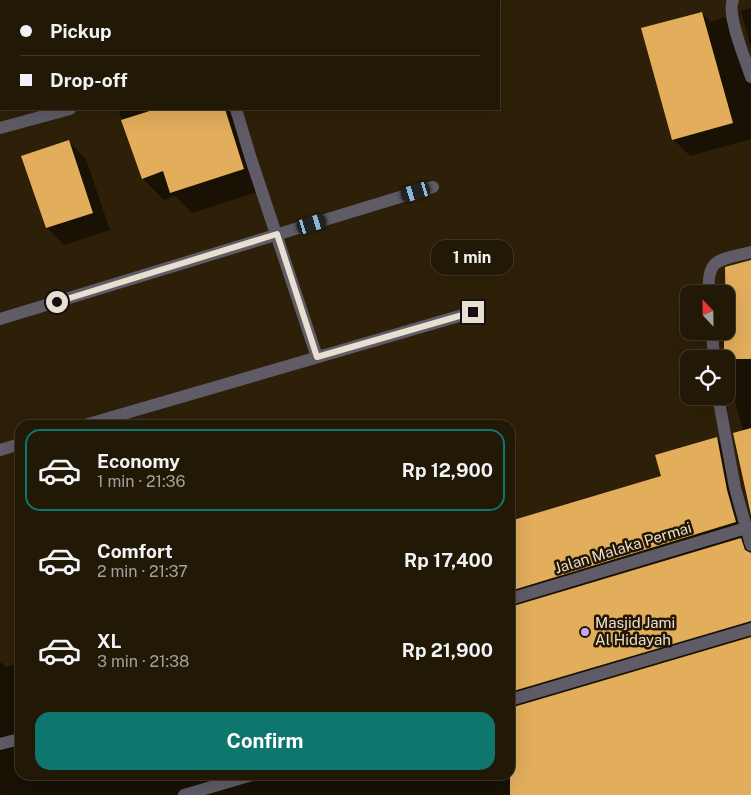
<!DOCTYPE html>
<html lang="en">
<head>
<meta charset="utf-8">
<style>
  body { margin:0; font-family:"Public Sans",sans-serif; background:#2a2110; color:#f1f3f6; height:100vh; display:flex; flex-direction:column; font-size:19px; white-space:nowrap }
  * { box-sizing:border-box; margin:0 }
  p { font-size:16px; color:#a2a09b }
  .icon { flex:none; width:28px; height:28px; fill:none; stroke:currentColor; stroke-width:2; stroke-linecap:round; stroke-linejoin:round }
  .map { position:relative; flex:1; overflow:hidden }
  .side { position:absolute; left:15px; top:420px; width:500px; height:360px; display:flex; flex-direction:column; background:#221806; border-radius:15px; box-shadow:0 5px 20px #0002,0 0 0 1px #3f3728 }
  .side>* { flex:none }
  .banner { position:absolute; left:0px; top:0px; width:500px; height:110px; box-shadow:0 5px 20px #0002,0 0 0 1px #3f3728; display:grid; align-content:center; height:110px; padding:0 20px; background:#221806 }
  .needle { width:32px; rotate:338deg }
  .controls { position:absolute; left:680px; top:285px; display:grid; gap:10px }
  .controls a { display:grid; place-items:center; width:55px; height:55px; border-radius:10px; background:#221806; box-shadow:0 5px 20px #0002,0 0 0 1px #3f3728; font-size:25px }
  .end { position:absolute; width:22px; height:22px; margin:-11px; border:6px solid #e9dfd1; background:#111; box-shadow:0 0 0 2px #111 }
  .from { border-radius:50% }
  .bubble { position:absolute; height:35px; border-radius:15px; background:#221806; box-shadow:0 5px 20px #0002,0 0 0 1px #3f3728; font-size:16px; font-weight:700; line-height:35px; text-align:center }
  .car { position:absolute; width:15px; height:30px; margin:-15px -8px; border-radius:6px; box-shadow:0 0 4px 1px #0007; background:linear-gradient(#222 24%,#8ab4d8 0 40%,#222 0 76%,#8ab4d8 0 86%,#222 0) }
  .banner b { display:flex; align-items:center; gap:18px; height:48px; font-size:19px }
  .banner b+b { border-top:1px solid #3f3728 }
  .banner i { width:12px; height:12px; background:#f1f3f6 }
  ul { padding:9px 0 0; list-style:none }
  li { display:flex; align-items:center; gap:15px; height:82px; margin:0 10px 8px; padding:0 10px; border:2px solid transparent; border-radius:15px }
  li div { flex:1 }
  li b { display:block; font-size:19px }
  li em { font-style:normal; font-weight:700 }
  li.on { border-color:#0f766e }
  li>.icon { width:45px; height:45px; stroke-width:1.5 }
  .action { display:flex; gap:10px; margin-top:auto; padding:10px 20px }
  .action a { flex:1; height:58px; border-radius:15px; background:#0f766e; color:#fff; font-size:20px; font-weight:700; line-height:58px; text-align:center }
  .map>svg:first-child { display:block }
  .shadow { fill:#0007 }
  .building { fill:#e2ae5c }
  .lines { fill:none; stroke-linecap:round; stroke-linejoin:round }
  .street { stroke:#5f5b67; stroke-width:12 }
  .route { stroke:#e9dfd1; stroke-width:6 }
  .poi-dot { fill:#c3a7f2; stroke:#241601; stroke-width:2 }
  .labels { text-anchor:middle; stroke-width:5; stroke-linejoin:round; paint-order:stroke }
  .street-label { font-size:15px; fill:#e9dfd1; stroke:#241601 }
  .poi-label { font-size:15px; fill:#e9dfd1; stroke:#241601; text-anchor:start }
</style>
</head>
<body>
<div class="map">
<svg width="751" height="795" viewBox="0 0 751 795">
  <rect width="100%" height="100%" fill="#2e2008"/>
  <path class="shadow" d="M67,0H147L148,1H63Z
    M751,8V48L741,11Z
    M702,13L711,22L724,17L741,34L751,68V139L690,156L673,139Z
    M0,19H1L0,104Z
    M118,109H238L264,190L192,213L175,196L164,200L143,179Z
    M68,141L86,159L110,230L64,245L47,228Z
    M751,264V510L734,434L743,431L726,366V331Z
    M717,439L734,456L751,540L743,542L751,550V795H0V663H2L6,667L20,663V775H510V523L662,477Z"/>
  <path class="building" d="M702,12L733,123L672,140L641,28Z
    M156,109H225L244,169L170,193L163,171L142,179L121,120Z
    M69,140L93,213L46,228L21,156Z
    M751,260V359H724V331H726L725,267Z
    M751,428V515L733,433Z
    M717,437L727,490L736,522L510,591V521L661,476L655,455Z
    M741,538L745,550L751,553V621L510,692V607Z
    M751,637V795H510V708Z"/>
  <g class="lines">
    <path class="street" d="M202,0V1
      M733,0C726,14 746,61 751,77
      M236,109L251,159L317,357
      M0,128L70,109
      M709,294C706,257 720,260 751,252
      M0,319L433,187
      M712,331L714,359
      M718,396L735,488L751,545
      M85,425L473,312
      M0,450L20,444
      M510,599L746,528
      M510,700L751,629
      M0,744L20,739
      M184,795L252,775"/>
  </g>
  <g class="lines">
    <path class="route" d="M57,302L277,234L317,357L473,312"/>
  </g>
  <circle class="poi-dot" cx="585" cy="632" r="5"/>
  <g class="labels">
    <g class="street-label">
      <text transform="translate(623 548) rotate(-17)" y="5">Jalan Malaka Permai</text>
    </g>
    <g class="poi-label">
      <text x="595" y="628">Masjid Jami<tspan x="595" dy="17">Al Hidayah</tspan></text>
    </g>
  </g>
</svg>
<div class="controls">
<a><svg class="needle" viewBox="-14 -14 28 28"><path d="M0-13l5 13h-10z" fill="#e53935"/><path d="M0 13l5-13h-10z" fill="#a2a09b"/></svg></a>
<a><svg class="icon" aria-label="locate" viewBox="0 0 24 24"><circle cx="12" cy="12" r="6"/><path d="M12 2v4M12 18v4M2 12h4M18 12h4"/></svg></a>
</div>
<i class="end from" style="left:57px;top:302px"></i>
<i class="end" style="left:473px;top:312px"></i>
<div class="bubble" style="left:431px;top:240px;width:82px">1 min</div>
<i class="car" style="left:416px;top:192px;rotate:253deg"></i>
<i class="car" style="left:312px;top:224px;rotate:73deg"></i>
<div class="banner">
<b><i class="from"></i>Pickup</b>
<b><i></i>Drop-off</b>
</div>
<section class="side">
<ul>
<li class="on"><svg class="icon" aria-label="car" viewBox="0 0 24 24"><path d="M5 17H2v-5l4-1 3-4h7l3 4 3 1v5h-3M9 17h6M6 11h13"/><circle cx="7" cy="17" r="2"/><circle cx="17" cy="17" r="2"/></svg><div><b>Economy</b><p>1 min · 21:36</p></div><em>Rp 12,900</em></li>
<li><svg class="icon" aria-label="car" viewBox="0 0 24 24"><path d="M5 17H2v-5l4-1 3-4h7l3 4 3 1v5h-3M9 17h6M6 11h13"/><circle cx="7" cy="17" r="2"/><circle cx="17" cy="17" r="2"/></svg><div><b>Comfort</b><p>2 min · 21:37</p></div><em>Rp 17,400</em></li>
<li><svg class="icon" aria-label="car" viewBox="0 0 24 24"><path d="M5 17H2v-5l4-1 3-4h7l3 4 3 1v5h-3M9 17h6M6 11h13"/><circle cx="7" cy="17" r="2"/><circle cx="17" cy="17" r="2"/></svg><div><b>XL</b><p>3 min · 21:38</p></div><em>Rp 21,900</em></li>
</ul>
<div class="action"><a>Confirm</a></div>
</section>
</div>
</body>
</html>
